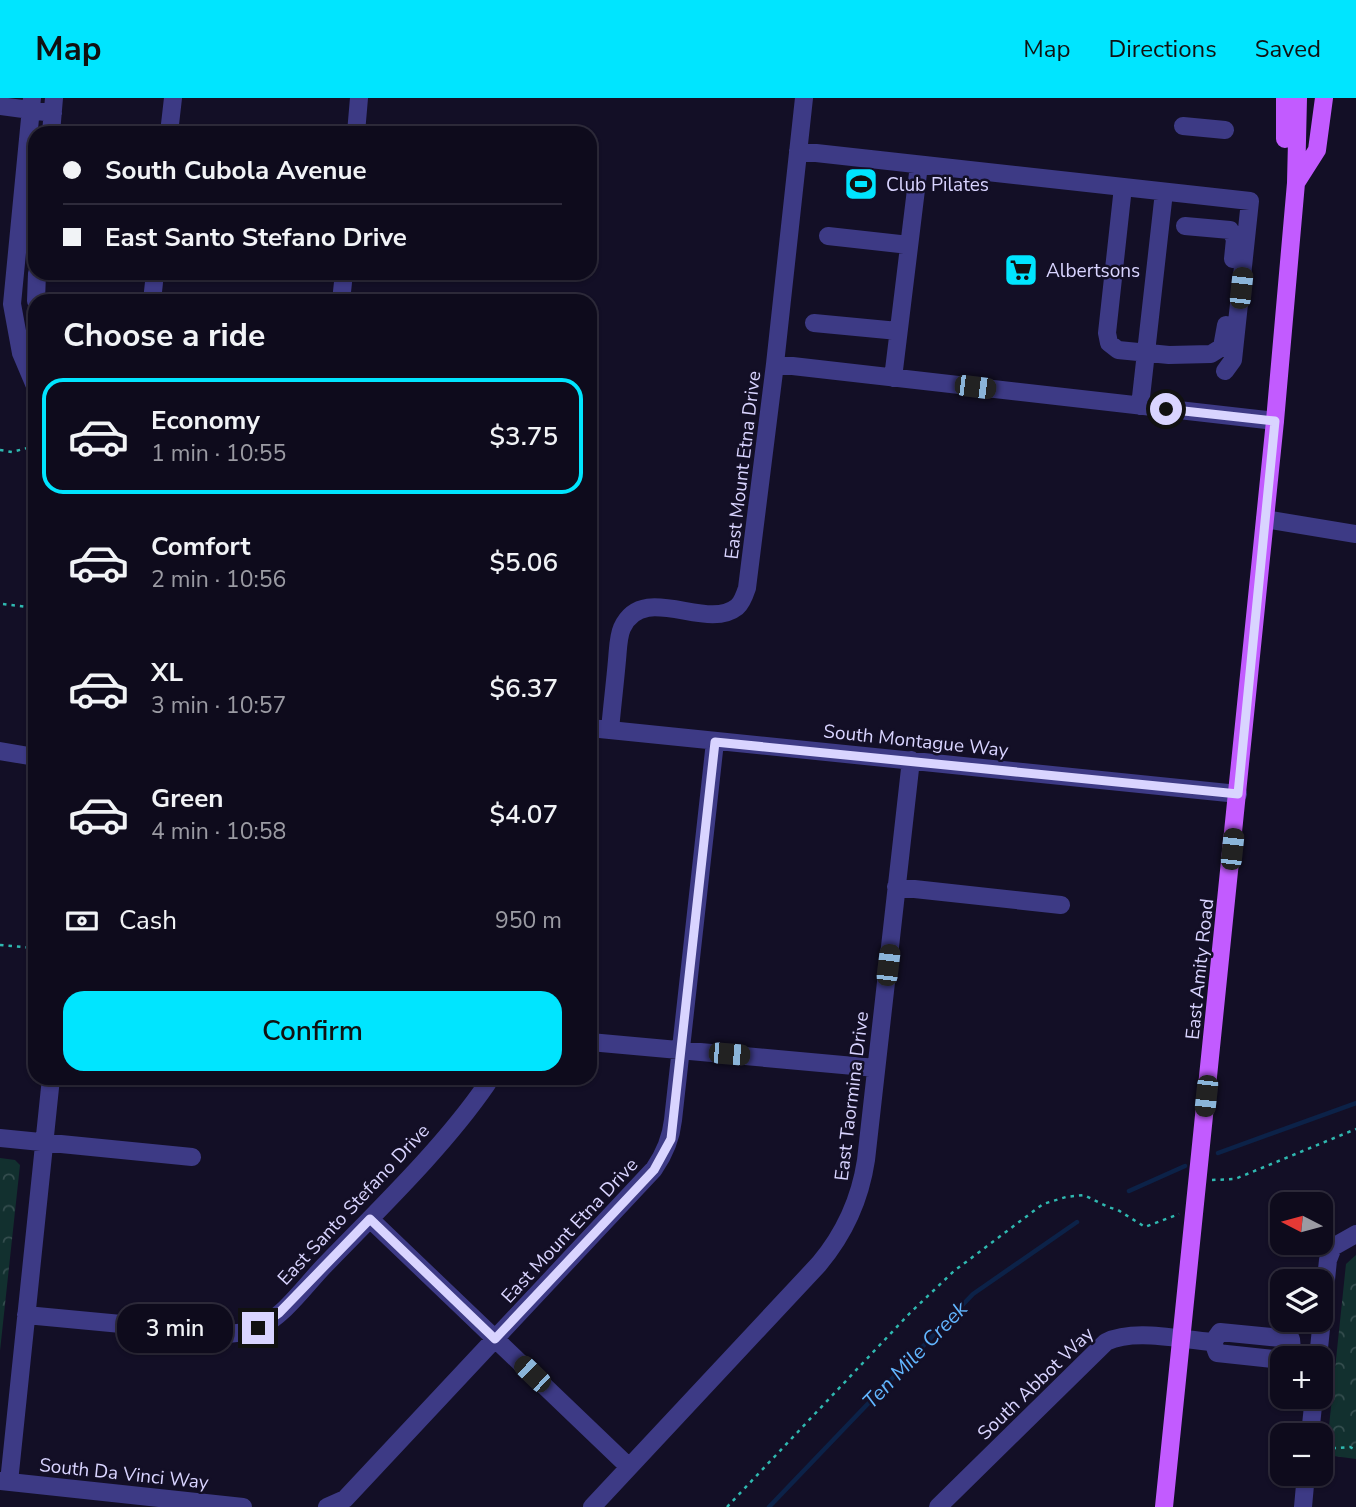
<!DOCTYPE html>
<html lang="en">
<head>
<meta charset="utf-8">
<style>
  body { margin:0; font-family:"Nunito Sans",sans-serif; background:#1c1929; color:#f1f3f6; height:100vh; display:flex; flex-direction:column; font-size:26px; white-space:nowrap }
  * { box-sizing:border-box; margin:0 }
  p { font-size:23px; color:#9b9ba3 }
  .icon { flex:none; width:38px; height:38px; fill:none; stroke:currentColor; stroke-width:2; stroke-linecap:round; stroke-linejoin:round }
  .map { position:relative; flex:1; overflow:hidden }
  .drawer { position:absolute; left:28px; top:196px; width:569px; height:791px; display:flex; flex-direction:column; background:#0e0b1c; border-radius:21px; box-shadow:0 2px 5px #0004,0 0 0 2px #2e2b3b }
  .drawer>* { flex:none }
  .guide { position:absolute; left:28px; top:28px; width:569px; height:154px; border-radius:21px; box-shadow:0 2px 5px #0004,0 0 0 2px #2e2b3b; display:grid; align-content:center; height:154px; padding:0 35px; background:#0e0b1c }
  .needle { width:46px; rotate:276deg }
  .buttons { position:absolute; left:1270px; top:1094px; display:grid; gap:14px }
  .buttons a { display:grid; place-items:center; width:63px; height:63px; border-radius:14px; background:#0e0b1c; box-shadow:0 2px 5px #0004,0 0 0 2px #2e2b3b; font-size:35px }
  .end { position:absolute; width:32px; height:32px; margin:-16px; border:9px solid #d9d4ff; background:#111; box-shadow:0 0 0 4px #111 }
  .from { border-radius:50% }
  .bubble { position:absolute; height:49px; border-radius:21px; background:#0e0b1c; box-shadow:0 2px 5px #0004,0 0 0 2px #2e2b3b; font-size:23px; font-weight:600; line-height:49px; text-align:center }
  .car { position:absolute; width:21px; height:42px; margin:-21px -10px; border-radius:9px; box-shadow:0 0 5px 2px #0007; background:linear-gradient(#222 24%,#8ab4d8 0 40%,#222 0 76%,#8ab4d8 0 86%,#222 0) }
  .guide b { display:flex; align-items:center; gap:24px; height:66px; font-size:26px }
  .guide b+b { border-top:2px solid #2e2b3b }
  .guide i { width:18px; height:18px; background:#f1f3f6 }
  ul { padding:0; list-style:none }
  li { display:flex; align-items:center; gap:21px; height:116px; margin:0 14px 10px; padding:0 21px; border:4px solid transparent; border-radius:21px }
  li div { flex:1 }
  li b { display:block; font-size:26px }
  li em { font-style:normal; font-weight:600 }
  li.current { border-color:#00e5ff }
  li>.icon { width:63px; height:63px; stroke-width:1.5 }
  h2 { padding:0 35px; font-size:32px; line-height:84px }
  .pay { display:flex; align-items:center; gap:18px; height:77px; padding:0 35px; font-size:26px }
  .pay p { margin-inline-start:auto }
  .button { display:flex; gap:14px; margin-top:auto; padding:14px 35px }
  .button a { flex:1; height:80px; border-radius:21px; background:#00e5ff; color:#111; font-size:28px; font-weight:600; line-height:80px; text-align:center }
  header { display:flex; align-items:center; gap:42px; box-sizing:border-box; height:98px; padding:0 35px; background:#00e5ff; color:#111 }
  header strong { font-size:33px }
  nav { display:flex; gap:38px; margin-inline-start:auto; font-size:24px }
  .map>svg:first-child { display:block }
  .forest { fill:url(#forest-crowns) }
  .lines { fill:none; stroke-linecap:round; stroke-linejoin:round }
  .stream { stroke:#0c2248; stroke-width:4.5 }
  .path { stroke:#2fb8b0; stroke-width:2.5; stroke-dasharray:3.5 5; stroke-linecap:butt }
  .minor { stroke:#3d3a85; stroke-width:18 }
  .major { stroke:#c25bff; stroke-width:18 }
  .route { stroke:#d9d4ff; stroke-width:9 }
  .labels { text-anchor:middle; stroke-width:5; stroke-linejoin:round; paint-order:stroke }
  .poi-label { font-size:19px; fill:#d9d4ff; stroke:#130f26; text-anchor:start }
  .street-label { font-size:19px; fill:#d9d4ff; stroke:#130f26 }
  .water-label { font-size:21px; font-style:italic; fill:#62b6ff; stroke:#130f26 }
</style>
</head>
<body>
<header>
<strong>Map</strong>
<nav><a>Map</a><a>Directions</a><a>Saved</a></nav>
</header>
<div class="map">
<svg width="1356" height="1409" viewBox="0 0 1356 1409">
  <defs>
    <pattern id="forest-crowns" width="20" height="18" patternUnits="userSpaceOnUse" patternTransform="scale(1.75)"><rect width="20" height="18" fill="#12302f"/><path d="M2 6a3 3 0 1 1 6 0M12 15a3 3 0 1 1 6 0" fill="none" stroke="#344d4e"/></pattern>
  </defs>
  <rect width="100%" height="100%" fill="#130f26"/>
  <path class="forest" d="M0,1060L15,1062L20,1067L0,1253Z
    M1356,1157V1361L1326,1357L1346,1166Z"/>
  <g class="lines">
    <path class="stream" d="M1218,1055L1356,1005
      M1129,1093L1185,1068
      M769,1409L973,1196L1077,1124"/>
    <path class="path" d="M0,352L12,354L35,348
      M3,506L35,510
      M0,847L35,850
      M1212,1082L1235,1081L1356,1031
      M1324,1351L1350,1349L1356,1352
      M727,1409L910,1215L954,1173L1043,1106L1066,1099L1084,1097L1108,1109L1118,1112L1145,1129L1179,1116"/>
    <path class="minor" d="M32,0L12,206L21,255L35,288
      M0,8L53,15
      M1183,28L1225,32
      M51,35L54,0
      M169,35L173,0
      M356,35L359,0
      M798,53L1250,103L1233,262L1225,273
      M1123,89L1107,235L1109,245L1118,252L1169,257L1211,256L1222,249L1226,227
      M1185,128L1230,132L1235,141L1233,161
      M828,138L909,147
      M36,203L37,175
      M152,203L155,175
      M341,203L344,175
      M814,225L898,233
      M775,266L1275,323
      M893,280L919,67
      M1140,308L1164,94
      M1265,421L1356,436
      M590,630L1238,696
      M610,632C612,609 615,585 617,562C618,552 618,539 622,530C643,483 706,534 737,509C742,505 745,496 747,490L775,266L804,0
      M0,653L35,659
      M896,789L1061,807
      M590,944L876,970
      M0,1040L192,1059
      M370,1121L629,1369
      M26,1217L227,1236C237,1235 248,1235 258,1230C284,1218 304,1189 324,1168C378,1112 443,1050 487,986
      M1213,1244L1220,1234L1291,1241L1292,1252L1289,1260
      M1213,1244L1217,1255L1283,1262
      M1318,1260L1328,1162L1333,1149L1356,1136
      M1310,1337L1314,1298
      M0,1383L243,1409
      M9,1384L51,980
      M327,1409L345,1401L654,1071C665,1055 671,1041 673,1022L715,644
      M592,1409L819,1166C845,1135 860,1102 866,1062L911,662
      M938,1409L1106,1244C1135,1230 1180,1242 1213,1244
      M1303,1409L1306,1376"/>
    <path class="major" d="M1285,41V0
      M1296,85L1317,52L1324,0
      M1164,1409L1275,323L1296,85L1298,0"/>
  </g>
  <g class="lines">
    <path class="route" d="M258,1230L279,1215L370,1121L495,1241L654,1072L671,1041L715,644L1238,696L1275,323L1166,311"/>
  </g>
  <defs>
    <symbol id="stadium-square" viewBox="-11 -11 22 22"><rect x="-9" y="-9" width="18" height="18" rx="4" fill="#00e5ff" stroke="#130f26"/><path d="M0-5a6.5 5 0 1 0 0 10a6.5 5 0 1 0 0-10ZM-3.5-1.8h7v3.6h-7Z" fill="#111"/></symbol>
    <symbol id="supermarket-square" viewBox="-11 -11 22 22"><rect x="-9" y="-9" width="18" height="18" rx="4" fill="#00e5ff" stroke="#130f26"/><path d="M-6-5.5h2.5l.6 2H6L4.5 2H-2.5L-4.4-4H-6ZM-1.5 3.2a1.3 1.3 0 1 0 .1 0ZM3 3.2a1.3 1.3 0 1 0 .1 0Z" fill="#111"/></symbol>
  </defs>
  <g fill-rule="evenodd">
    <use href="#stadium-square" x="842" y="67" width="38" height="38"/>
    <use href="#supermarket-square" x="1002" y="153" width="38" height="38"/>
  </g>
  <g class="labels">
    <g class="poi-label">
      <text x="886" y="93">Club Pilates</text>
      <text x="1046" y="179">Albertsons</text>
    </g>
    <g class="street-label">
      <text transform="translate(742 367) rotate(-83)" y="7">East Mount Etna Drive</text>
      <text transform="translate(916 642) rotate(6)" y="7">South Montague Way</text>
      <text transform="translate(1199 871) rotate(-84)" y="7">East Amity Road</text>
      <text transform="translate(851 998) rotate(-83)" y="7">East Taormina Drive</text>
      <text transform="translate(353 1106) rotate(-47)" y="7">East Santo Stefano Drive</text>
      <text transform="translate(569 1132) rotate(-47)" y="7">East Mount Etna Drive</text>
      <text transform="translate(1035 1285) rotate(-44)" y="7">South Abbot Way</text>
      <text transform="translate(124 1375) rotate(6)" y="7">South Da Vinci Way</text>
    </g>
    <g class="water-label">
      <text transform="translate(915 1257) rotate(-46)" y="7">Ten Mile Creek</text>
    </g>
  </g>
</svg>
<div class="buttons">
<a><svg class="needle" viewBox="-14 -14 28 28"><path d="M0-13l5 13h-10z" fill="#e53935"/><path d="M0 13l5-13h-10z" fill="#9b9ba3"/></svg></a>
<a><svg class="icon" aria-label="layers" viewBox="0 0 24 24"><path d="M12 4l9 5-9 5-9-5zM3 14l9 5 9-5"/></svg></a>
<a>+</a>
<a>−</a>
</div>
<i class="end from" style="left:1166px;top:311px"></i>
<i class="end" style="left:258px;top:1230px"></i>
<div class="bubble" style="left:117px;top:1206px;width:116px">3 min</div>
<i class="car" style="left:1241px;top:190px;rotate:6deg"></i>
<i class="car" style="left:975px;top:289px;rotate:97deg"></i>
<i class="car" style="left:1232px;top:751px;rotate:6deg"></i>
<i class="car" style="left:888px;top:867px;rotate:7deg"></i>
<i class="car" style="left:729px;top:956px;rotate:95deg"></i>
<i class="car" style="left:1206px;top:998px;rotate:186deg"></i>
<i class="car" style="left:532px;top:1276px;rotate:314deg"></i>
<div class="guide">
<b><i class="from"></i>South Cubola Avenue</b>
<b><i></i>East Santo Stefano Drive</b>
</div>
<section class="drawer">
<h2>Choose a ride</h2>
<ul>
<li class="current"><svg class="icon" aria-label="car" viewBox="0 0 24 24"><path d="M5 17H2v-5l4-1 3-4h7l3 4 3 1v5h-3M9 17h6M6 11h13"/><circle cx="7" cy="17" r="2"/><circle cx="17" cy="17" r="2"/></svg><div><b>Economy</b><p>1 min · 10:55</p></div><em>$3.75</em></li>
<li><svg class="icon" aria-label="car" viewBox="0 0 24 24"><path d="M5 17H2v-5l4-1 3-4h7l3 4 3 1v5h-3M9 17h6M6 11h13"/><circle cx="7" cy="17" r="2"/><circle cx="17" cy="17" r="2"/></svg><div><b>Comfort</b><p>2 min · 10:56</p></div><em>$5.06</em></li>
<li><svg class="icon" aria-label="car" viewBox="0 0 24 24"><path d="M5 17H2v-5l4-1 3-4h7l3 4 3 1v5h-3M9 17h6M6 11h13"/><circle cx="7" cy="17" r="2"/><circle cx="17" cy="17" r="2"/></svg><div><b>XL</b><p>3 min · 10:57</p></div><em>$6.37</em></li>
<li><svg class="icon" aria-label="car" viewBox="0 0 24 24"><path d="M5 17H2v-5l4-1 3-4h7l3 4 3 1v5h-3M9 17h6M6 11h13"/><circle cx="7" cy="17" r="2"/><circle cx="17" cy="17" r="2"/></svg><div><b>Green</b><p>4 min · 10:58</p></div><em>$4.07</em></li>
</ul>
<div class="pay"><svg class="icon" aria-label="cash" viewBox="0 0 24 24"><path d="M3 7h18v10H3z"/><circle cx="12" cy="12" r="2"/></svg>Cash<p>950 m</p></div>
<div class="button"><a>Confirm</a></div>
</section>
</div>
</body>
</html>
